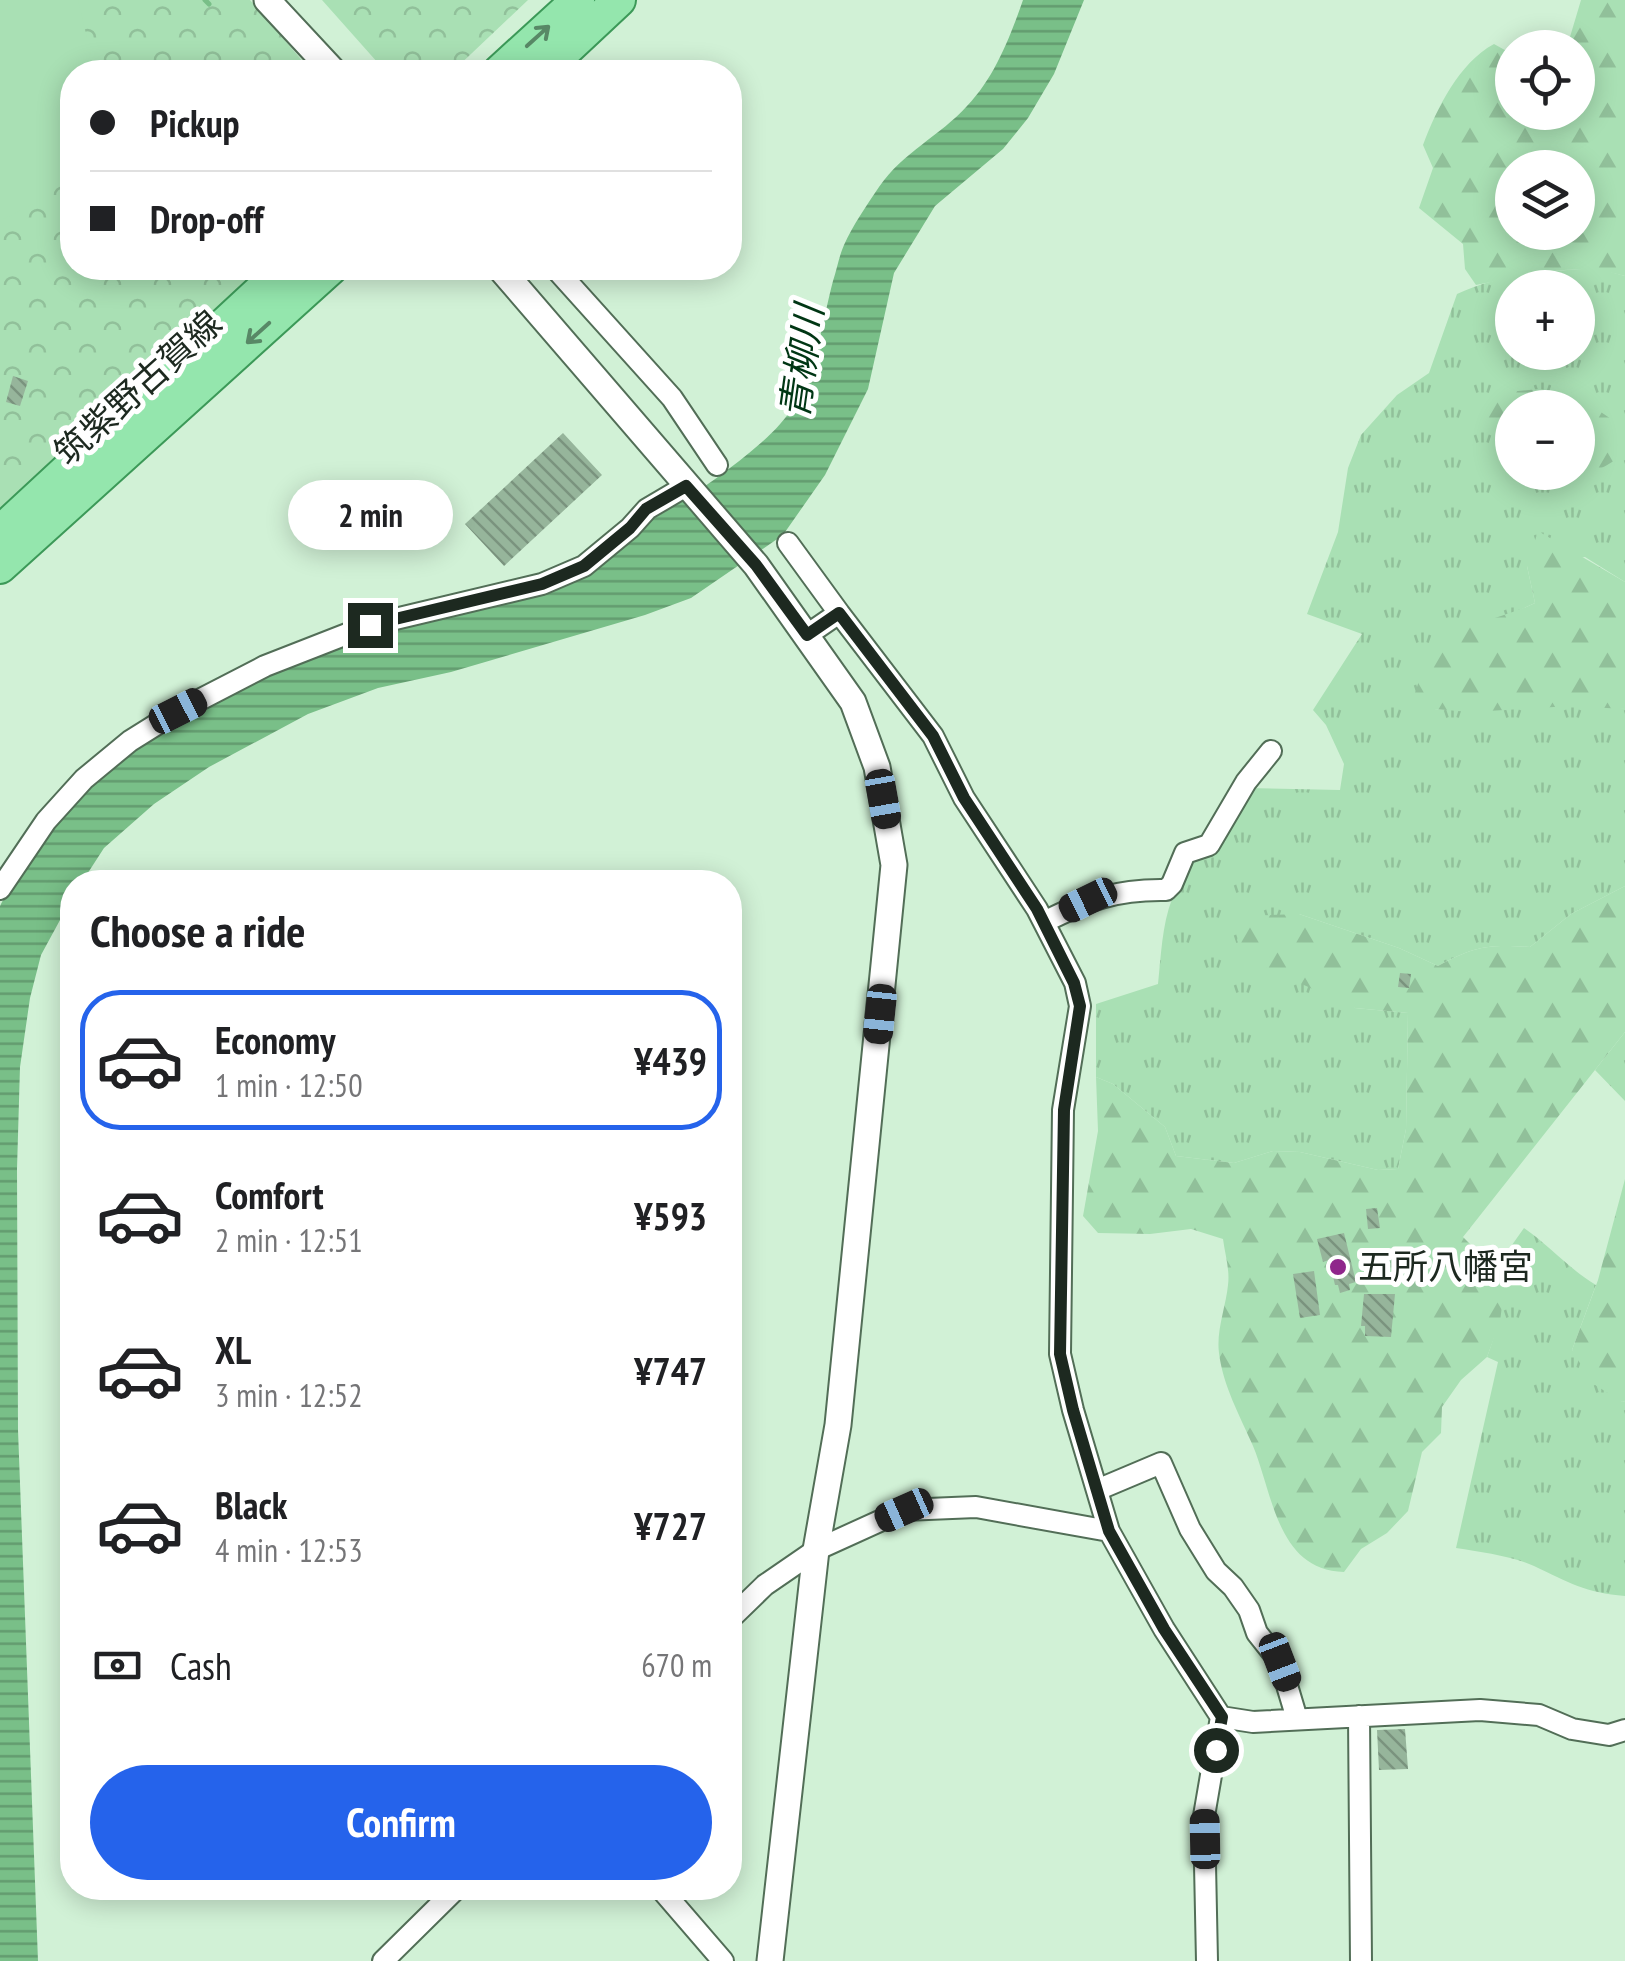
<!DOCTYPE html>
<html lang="en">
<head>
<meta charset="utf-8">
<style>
  body { margin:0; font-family:"PT Sans Narrow","Noto Sans JP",sans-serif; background:#f2f2f2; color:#202124; height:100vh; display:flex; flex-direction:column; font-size:38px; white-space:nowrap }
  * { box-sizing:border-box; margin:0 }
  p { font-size:32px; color:#757577 }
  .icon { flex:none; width:55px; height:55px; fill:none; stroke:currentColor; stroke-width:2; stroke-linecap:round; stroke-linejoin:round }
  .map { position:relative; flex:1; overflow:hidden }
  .drawer { position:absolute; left:60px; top:870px; width:682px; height:1030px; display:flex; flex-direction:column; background:#fff; border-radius:40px; box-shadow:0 5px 25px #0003 }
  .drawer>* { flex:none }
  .top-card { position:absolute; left:60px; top:60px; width:682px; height:220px; border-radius:40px; box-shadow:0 5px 25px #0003; display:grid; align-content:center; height:220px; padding:0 30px; background:#fff }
  .buttons { position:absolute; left:1495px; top:30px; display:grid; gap:20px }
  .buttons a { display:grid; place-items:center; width:100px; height:100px; border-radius:50%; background:#fff; box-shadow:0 5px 25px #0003; font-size:50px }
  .end { position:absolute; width:45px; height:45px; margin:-22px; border:12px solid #1d2920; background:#fff; box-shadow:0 0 0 5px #fff }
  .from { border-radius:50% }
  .bubble { position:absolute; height:70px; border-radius:35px; background:#fff; box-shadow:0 5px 25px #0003; font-size:32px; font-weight:700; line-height:70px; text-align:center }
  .car { position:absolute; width:30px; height:60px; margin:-30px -15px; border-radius:12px; box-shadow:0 0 8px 2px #0007; background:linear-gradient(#222 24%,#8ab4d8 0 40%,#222 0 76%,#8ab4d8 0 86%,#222 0) }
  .top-card b { display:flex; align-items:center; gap:35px; height:95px; font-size:38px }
  .top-card b+b { border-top:2px solid #e0e0e0 }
  .top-card i { width:25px; height:25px; background:#202124 }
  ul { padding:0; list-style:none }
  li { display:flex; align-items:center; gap:30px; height:140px; margin:0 20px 15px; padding:0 10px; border:5px solid transparent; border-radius:40px }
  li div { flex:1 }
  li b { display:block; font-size:38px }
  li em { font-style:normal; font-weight:700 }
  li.active { border-color:#2563eb }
  li>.icon { width:90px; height:90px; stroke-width:1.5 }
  h2 { padding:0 30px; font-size:45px; line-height:120px }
  .pay { display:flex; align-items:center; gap:25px; height:110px; padding:0 30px; font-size:38px }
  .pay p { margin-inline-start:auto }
  .primary-button { display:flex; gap:20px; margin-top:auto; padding:20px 30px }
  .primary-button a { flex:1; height:115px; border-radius:60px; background:#2563eb; color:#fff; font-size:40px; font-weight:700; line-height:115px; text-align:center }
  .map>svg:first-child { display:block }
  .grass { fill:url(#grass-tufts); fill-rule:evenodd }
  .forest { fill:url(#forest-firs); fill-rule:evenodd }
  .park { fill:url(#park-crowns) }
  .pitch { fill:#a9e0b4 }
  .water { fill:url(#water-rules) }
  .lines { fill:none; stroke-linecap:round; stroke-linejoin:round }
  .stream { stroke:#79bf88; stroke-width:5 }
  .building { fill:url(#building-back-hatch) }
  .minor-casing { stroke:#526e57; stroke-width:24 }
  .tertiary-casing { stroke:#526e57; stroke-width:29 }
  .primary-casing { stroke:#3c9958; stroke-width:36 }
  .minor { stroke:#fff; stroke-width:20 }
  .tertiary { stroke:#fff; stroke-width:25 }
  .primary { stroke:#94e6ad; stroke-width:32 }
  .oneway { stroke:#588866 }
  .route { stroke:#1d2920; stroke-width:12 }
  .poi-dot { fill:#8f268b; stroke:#fff; stroke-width:4 }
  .labels { text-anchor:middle; stroke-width:10; stroke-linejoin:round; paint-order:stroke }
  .street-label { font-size:35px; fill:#1d2920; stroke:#fff }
  .poi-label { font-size:35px; fill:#1d2920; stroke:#fff; text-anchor:start }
  .water-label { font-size:38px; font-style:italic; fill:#003614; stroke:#fff }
</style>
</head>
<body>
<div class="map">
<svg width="1625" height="1961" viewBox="0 0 1625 1961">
  <defs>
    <pattern id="grass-tufts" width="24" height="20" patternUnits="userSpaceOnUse" patternTransform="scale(2.5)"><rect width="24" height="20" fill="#a9e0b4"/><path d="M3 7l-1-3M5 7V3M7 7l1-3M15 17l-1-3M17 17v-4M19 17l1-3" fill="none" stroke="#91c09a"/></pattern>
    <pattern id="forest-firs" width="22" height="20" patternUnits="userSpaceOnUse" patternTransform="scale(2.5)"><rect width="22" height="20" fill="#a9e0b4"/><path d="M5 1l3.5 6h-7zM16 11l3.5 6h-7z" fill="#91c09a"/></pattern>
    <pattern id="park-crowns" width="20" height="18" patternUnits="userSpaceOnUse" patternTransform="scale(2.5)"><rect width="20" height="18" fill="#a9e0b4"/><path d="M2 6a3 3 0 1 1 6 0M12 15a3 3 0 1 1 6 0" fill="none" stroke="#91c09a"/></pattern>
    <pattern id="water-rules" width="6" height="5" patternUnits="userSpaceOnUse" patternTransform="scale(2.5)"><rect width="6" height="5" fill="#79bf88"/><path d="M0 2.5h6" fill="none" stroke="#639b6f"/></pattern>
    <pattern id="building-back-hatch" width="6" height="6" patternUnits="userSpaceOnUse" patternTransform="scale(2.5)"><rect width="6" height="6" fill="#96b59b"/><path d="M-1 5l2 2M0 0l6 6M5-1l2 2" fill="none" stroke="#7a937e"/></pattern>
  </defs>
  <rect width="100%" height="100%" fill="#d1f1d6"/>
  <path class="grass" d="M1596,268L1625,276V582L1585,557L1527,566L1535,603L1507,616L1434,709C1496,714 1563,695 1625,709V886L1571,914L1530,947C1489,944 1474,946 1438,966L1399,948L1299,914L1355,1008L1408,1013L1406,1129L1398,1169L1378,1170L1300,1152L1273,1151L1234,1163L1176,1156L1165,1127L1113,1084L1096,1077V1004L1158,984C1161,956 1162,925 1172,899C1187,857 1219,823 1246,788L1340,790L1344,764L1326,725L1313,710L1362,634L1307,614L1338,532L1348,468L1361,435L1397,395L1429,373L1457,294C1499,274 1550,271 1596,268ZM1512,288H1578V352H1512ZM1512,408H1578V472H1512Z
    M1625,1032V1101L1595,1070Z
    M1524,1228C1550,1246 1569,1269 1596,1285L1572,1350L1622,1402L1625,1401V1596C1586,1593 1568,1582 1534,1566C1512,1556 1481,1552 1456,1548L1498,1362L1487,1357C1500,1323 1504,1295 1502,1259Z"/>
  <path class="forest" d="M1581,0H1625V276C1573,261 1528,275 1476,285L1465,269L1463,244L1419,208L1433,168L1423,145C1437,108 1459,63 1494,44L1512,54V112H1578V48L1567,47ZM1512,168H1578V232H1512Z
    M1539,389L1573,393L1614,421L1622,455C1605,468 1590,476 1568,473L1578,472V408H1512V447L1472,416L1475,401L1486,394Z
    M1538,531L1625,582V709L1571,706L1470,712L1434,709L1415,693C1420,680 1424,659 1434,649C1459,623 1503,619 1535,603L1527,566Z
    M1625,886V1032L1463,1237L1480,1254L1504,1289L1500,1322L1487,1357L1461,1380L1442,1407L1441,1433L1422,1452L1408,1511L1387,1533L1361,1549L1344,1572C1277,1570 1273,1494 1253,1446C1240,1416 1223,1386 1219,1353C1216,1331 1226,1306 1228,1285C1230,1270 1225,1254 1223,1239L1191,1229L1150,1234L1098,1233L1083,1216L1098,1131L1096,1077L1113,1084L1165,1127L1176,1156L1234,1163L1273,1151L1300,1152L1378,1170L1398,1169L1406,1129L1408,1013L1355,1008L1244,958L1237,940L1245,916L1299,914L1399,948L1438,966C1474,946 1489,944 1530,947L1571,914Z
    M1625,1179V1401L1622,1402L1592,1383L1572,1350L1598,1280Z"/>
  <path class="park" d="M0,0H250L312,72H72V268H262L0,520Z
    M322,0H528L452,72H386Z"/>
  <path class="pitch" d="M0,0H78L95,72H72V169L66,170L44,198L0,221Z"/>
  <path class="water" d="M1023,0H1084L1054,74L1028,118L1003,149L935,206L894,273L868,389L825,475L783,535L691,598L645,615L451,672L378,688L308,714L209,767L154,804L104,848L82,882H72V898L41,955L30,998L20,1067L17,1169L18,1430L38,1961H0V906C70,764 235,677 381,632C415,621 451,617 483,604C506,595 529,583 551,572C626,536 699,497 762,442C816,396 816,346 833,281C837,269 839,256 844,245C853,225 867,205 879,187C903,152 940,136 967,106C995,77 1010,37 1023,0Z"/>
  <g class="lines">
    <path class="stream" d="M205,0L209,4"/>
  </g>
  <path class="building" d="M13,376L28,381L20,406L6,402Z
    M563,433L602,475L504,566L465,524Z
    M1400,973L1411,974L1409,988L1398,987Z
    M1377,1208L1380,1228L1368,1229L1366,1209Z
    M1344,1233L1356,1282L1349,1284L1350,1290L1340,1293L1338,1285H1335L1329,1260L1323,1262L1317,1239Z
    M1314,1271L1320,1315L1300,1318L1293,1274Z
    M1364,1294H1395L1391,1337L1365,1336V1326H1361Z
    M1405,1729L1408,1769L1379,1770L1377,1730Z"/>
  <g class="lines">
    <defs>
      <path id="minor" d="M555,268L672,398L717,465
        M788,543L839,613
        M807,635L839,613L933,736L964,798L1037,909L1075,983L1080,1006L1063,1110L1060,1354L1073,1410L1109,1531L1164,1629L1221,1717L1204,1816L1207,1961
        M0,889L46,821L84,779L130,741L178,711L265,666L370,625L542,584L584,566L630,528L647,509L686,486
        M1044,922C1088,900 1116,889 1166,890L1172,884L1185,853L1209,845L1246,782L1271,751
        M1097,1490L1161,1463L1190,1529L1216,1571L1233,1587L1249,1610L1257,1633L1280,1662L1297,1719
        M730,1619L765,1585L816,1550L904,1510L976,1507L1109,1531
        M1359,1716L1361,1961
        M1221,1717L1253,1722L1480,1710L1539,1715L1572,1729L1609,1735L1625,1730
        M660,1888L723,1961
        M383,1961L457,1888"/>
      <path id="tertiary" d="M267,0L334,72
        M500,268L756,565L853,702L877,767L894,865L838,1425L816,1550L770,1961"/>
      <path id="primary" d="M499,72L578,0
        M542,72L619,0
        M0,532L285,268
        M0,567L331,268"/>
    </defs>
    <use href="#minor" class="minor-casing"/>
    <use href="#tertiary" class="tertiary-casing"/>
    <use href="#primary" class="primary-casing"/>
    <use href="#minor" class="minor"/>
    <use href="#tertiary" class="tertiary"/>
    <use href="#primary" class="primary"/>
  </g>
  <defs><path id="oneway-shaft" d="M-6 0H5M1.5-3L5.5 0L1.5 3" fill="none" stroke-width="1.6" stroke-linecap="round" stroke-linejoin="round" transform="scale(2.5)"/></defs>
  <g class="oneway">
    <use href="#oneway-shaft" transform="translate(538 36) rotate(-42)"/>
    <use href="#oneway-shaft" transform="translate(258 333) rotate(138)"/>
  </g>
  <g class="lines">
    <path class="route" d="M370,625L542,584L584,566L630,528L646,509L686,486L756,565L807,635L839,613L933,736L964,798L1037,909L1074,983L1080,1006L1064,1110L1060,1354L1073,1410L1109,1531L1164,1629L1222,1717L1216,1750"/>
  </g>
  <circle class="poi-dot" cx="1338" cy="1267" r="10"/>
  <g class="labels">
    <g class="street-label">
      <text transform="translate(138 388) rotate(-42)" y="12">筑紫野古賀線</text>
    </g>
    <g class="poi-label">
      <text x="1358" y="1279">五所八幡宮</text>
    </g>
    <g class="water-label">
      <text transform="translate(802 362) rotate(-82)" y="13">青柳川</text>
    </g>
  </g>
</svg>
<div class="buttons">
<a><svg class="icon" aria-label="locate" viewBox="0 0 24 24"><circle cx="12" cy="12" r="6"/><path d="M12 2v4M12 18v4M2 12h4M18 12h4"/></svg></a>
<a><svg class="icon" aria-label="layers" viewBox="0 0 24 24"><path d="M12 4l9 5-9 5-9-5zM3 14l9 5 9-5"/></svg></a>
<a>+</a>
<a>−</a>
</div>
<i class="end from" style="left:1216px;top:1750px"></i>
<i class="end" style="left:370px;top:625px"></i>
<div class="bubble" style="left:288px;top:480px;width:165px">2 min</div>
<i class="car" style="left:178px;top:711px;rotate:63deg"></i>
<i class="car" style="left:883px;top:799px;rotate:170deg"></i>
<i class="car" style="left:1088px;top:900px;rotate:244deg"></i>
<i class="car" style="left:880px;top:1014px;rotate:186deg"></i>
<i class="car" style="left:904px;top:1510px;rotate:246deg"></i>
<i class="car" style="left:1280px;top:1662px;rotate:159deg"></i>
<i class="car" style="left:1205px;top:1839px;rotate:359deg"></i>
<div class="top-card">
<b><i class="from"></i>Pickup</b>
<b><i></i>Drop-off</b>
</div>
<section class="drawer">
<h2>Choose a ride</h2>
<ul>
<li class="active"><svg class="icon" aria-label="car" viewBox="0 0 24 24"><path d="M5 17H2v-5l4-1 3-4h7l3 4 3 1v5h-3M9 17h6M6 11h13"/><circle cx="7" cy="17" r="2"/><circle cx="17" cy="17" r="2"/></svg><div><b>Economy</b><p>1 min · 12:50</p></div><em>¥439</em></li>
<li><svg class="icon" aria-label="car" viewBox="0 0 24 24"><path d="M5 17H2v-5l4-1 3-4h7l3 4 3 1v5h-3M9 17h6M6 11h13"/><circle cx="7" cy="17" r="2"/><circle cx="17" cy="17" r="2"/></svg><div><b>Comfort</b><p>2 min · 12:51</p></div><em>¥593</em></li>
<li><svg class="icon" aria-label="car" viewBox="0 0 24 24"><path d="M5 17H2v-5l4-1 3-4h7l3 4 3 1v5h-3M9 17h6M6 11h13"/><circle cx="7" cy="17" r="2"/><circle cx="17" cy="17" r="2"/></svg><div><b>XL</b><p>3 min · 12:52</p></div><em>¥747</em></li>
<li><svg class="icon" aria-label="car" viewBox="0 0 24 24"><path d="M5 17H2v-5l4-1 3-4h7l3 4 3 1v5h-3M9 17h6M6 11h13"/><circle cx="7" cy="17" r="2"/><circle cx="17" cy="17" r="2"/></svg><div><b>Black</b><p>4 min · 12:53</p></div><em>¥727</em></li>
</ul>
<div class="pay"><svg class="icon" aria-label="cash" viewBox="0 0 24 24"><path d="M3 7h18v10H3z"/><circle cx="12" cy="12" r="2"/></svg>Cash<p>670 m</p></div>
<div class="primary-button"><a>Confirm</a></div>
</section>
</div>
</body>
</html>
